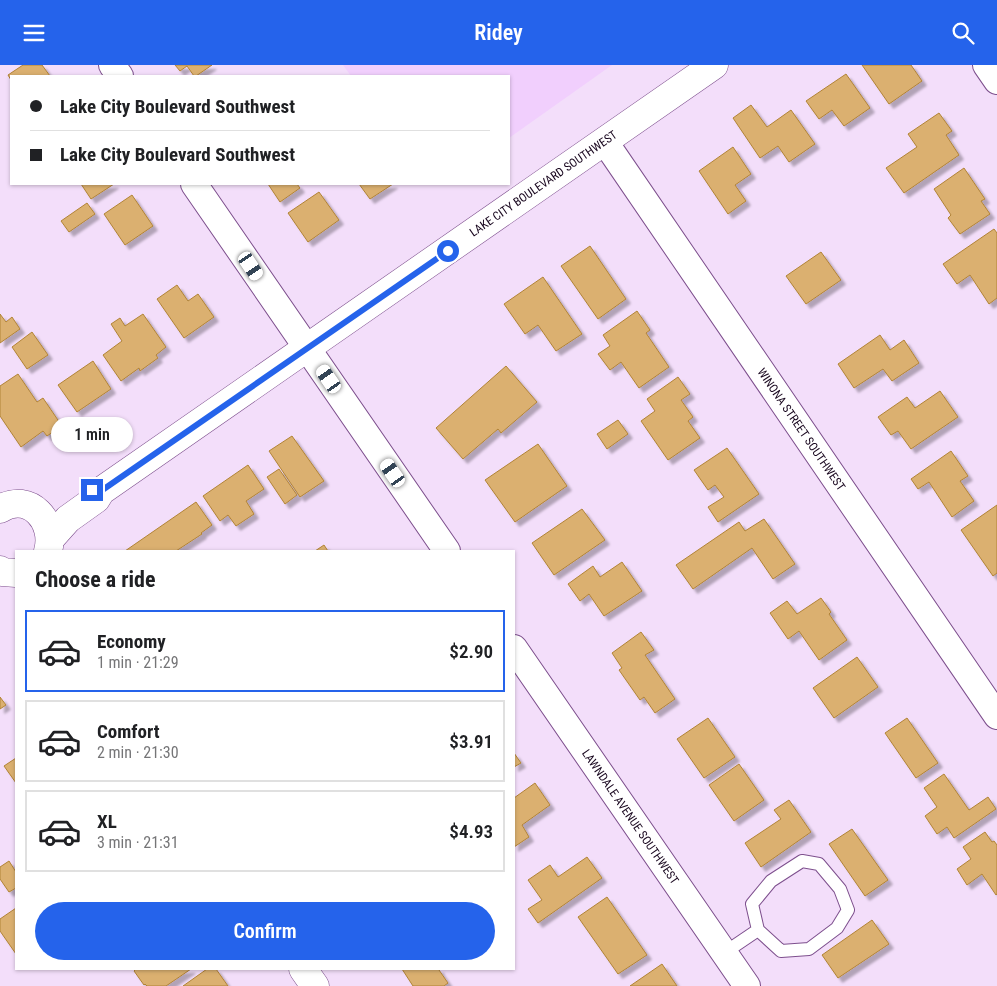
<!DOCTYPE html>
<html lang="en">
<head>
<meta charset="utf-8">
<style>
  body { margin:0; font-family:"Roboto Condensed",sans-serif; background:#f2f2f2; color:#202124; height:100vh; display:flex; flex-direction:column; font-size:19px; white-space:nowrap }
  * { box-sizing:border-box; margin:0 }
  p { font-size:16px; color:#757577 }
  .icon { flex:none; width:28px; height:28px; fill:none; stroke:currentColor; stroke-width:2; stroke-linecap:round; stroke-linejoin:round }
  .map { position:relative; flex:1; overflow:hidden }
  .sheet { position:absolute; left:15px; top:485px; width:500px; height:420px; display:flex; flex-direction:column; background:#fff; border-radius:0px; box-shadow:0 1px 4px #0004 }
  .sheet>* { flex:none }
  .top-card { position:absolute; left:10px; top:10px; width:500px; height:110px; border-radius:0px; box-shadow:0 1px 4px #0004; display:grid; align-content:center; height:110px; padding:0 20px; background:#fff }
  .end { position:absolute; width:22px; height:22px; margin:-11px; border:6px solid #2563eb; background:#fff; box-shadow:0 0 0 2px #fff }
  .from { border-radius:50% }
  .bubble { position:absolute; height:35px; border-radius:18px; background:#fff; box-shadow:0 1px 4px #0004; font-size:16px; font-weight:600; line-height:35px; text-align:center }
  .car { position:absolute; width:15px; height:30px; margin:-15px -8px; border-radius:6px; box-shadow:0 0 4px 1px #0007; background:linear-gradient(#fff 24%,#345 0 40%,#fff 0 76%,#345 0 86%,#fff 0) }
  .top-card b { display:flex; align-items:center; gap:18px; height:48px; font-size:19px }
  .top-card b+b { border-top:1px solid #e0e0e0 }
  .top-card i { width:12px; height:12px; background:#202124 }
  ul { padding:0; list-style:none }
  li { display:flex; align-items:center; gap:15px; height:82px; margin:0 10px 8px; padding:0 10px; border:2px solid #e0e0e0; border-radius:0px }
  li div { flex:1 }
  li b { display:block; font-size:19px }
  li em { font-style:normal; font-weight:600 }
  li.selected { border-color:#2563eb }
  li>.icon { width:45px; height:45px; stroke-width:1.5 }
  h2 { padding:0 20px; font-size:22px; line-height:60px }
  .cta { display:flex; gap:10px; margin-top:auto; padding:10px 20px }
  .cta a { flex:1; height:58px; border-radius:30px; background:#2563eb; color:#fff; font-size:20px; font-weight:600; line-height:58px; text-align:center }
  header { display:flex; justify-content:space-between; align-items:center; height:65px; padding:0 20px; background:#2563eb; color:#fff; font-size:22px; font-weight:600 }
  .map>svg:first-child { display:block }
  .built { fill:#f1cffd }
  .building { fill:#dbb06f; stroke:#b18336; filter:url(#shadow) }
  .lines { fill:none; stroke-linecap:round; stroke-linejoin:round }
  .service-casing { stroke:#7d4f8d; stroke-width:14 }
  .minor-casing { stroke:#7d4f8d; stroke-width:28 }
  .tertiary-casing { stroke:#7d4f8d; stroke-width:29 }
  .service { stroke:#fff; stroke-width:12 }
  .minor { stroke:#fff; stroke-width:26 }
  .tertiary { stroke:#fff; stroke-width:28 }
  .route { stroke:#2563eb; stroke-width:6 }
  .labels { text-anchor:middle; stroke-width:4.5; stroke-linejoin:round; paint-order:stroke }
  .street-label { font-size:12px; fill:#18061e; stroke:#f3defa }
</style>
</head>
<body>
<header><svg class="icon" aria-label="menu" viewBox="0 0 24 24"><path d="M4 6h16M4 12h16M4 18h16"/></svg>Ridey<svg class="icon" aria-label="search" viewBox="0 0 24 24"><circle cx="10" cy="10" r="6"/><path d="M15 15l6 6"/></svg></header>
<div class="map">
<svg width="997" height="921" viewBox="0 0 997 921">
  <defs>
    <filter id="shadow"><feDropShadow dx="4.5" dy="4.5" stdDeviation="1" flood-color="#0004"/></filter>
  </defs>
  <rect width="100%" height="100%" fill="#f3defa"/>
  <path class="built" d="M343,0H612L509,73V11H351Z"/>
  <path class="building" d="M23,0H42L50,11H11V15L8,10Z
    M175,0H212L196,11H194L187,1L180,6Z
    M862,0H911L922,16L889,39Z
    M846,9L870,43L844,61L832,45L819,54L806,36Z
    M751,40L767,62L791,45L815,79L789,97L778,81L760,93L733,53Z
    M939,48L952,66L946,70L959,90L904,128L886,103L917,82L908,69Z
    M733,82L751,109L735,120L746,136L728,149L699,106Z
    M964,103L985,134L981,136L990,149L960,169L948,153L951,150L934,124Z
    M81,119H114L91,134Z
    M268,119H297L300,123L280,137Z
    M359,119H393L370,134Z
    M319,127L339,155L308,177L288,148Z
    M132,130L153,161L125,180L104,149Z
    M87,138L95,149L69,167L61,156Z
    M994,164L997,168V233L989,239L970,210L957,219L943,199Z
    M590,181L626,234L598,254L561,201Z
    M821,187L841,215L806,239L786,211Z
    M543,212L582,269L556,286L538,260L525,269L504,239Z
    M177,220L188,236L198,229L214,252L184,273L157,234Z
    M637,246L650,265L646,268L669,302L639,323L621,297L610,305L598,289L610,281L603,270Z
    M0,249L6,257L12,252L20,264L0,278Z
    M143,249L166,282L156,290L158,293L140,306L139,303L121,316L103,290L122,276L111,259L120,253L125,261Z
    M32,267L48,290L27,304L12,282Z
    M880,270L890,285L904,275L919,298L892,316L883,304L854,323L838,299Z
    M93,296L111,324L77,347L58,320Z
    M506,301L537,337L501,368L498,364L463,394L436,363Z
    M18,309L37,337L43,333L62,361L47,371L43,366L21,382L0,351V321Z
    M678,312L690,329L681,335L693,352L688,356L700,373L668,395L641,356L655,346L647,334Z
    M940,326L958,352L911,384L898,366L891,370L878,352L907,332L915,343Z
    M618,355L628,369L607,384L597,369Z
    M292,371L324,416L300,432L269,386Z
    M538,379L567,421L515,457L485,415Z
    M727,383L759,429L718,457L708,442L724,432L715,420L708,425L694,405Z
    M951,386L968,411L960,416L974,436L952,452L929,417L918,424L911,414Z
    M248,400L264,424L246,436L254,449L236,461L228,450L220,456L203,431Z
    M279,404L297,430L285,439L267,412Z
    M196,437L212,460L201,468L202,469L176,486H125Z
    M997,440V508L993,511L961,465Z
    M582,444L605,475L554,510L532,478Z
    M764,454L795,499L773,514L752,483L693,524L676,500L739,457L745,466Z
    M324,480L328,486H315Z
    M622,497L642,526L604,551L589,529L580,536L568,519L593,501L600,512Z
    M821,533L831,547L829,549L847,575L819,595L799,566L788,574L770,548L787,536L797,549Z
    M641,567L654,585L645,590L675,634L655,648L644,632L640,635L619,605L622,603L612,588Z
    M857,592L878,622L834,653L813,623Z
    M0,632L6,640L0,644Z
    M708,653L735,692L704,713L677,674Z
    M907,653L938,698L916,713L885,668Z
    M514,688L521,698L514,702Z
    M16,693V718L4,701Z
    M739,699L764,735L734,756L709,720Z
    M944,709L969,745L988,732L996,744L954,773L947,762L937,769L925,751L937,742L924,723Z
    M535,718L550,740L522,760L529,772L514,782V733Z
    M789,735L811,767L761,802L745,778L781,754L774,745Z
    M852,764L888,815L865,831L829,779Z
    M985,767L992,777L994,776L997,780V829L996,830L982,809L967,820L957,804L971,794L963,782Z
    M587,792L602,813L538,858L528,844L542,835L528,815L550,800L558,812Z
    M9,796L16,807V823L9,827L0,814V802Z
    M607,832L647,890L618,909L578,852Z
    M16,843V889L0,866V854Z
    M872,855L889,879L838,913L822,890Z
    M662,899L677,921H630Z
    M134,904H191L166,921H147L145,919L144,920L134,906L135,905Z
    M207,904H216L228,921H183Z
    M402,904H440L439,905L448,918L444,921H413Z"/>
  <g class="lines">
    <defs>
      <path id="service" d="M724,888L758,865L752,839L771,816L802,796L819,799L840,824L848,845L837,863L809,884L781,886L758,865"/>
      <g id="minor">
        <path d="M112,0L120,11"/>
        <path d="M986,0L997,16"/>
        <path id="s1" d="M605,77L997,651"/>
        <path d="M194,119L447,486"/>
        <path id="s2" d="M514,583L747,921"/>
      </g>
      <g id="tertiary">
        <path d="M0,444C30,426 56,457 48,486"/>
        <path id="s3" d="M51,473L68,454L96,434L101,426L714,0"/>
        <path d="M0,505L3,507L16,508"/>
        <path d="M303,904L315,921"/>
      </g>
    </defs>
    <use href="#service" class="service-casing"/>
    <use href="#minor" class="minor-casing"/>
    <use href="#tertiary" class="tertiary-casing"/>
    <use href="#service" class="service"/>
    <use href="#minor" class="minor"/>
    <use href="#tertiary" class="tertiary"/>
  </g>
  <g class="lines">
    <path class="route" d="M92,425L101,426L448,186"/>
  </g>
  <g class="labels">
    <g class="street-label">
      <text dy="4" stroke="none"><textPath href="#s3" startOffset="608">LAKE CITY BOULEVARD SOUTHWEST</textPath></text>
      <text dy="4" stroke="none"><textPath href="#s1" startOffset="348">WINONA STREET SOUTHWEST</textPath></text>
      <text dy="4" stroke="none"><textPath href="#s2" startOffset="205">LAWNDALE AVENUE SOUTHWEST</textPath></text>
    </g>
  </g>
</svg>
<i class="end from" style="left:448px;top:186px"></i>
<i class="end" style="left:92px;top:425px"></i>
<div class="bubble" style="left:51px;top:352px;width:82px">1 min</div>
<i class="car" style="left:251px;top:201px;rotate:146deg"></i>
<i class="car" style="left:329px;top:314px;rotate:325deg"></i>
<i class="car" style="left:393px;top:408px;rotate:325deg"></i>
<div class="top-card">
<b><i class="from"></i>Lake City Boulevard Southwest</b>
<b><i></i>Lake City Boulevard Southwest</b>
</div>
<section class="sheet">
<h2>Choose a ride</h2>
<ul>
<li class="selected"><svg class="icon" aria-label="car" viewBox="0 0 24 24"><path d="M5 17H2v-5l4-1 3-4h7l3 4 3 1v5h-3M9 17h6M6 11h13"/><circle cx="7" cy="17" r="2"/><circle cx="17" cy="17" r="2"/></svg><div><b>Economy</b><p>1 min · 21:29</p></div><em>$2.90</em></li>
<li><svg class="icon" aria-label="car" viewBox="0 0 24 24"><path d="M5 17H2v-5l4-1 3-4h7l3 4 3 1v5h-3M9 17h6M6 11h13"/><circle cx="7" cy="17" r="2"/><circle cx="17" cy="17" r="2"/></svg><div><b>Comfort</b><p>2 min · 21:30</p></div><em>$3.91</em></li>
<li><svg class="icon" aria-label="car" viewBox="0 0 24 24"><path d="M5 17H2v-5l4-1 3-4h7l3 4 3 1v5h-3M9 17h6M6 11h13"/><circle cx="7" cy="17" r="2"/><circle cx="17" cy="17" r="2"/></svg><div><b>XL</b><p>3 min · 21:31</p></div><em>$4.93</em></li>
</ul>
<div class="cta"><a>Confirm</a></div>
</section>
</div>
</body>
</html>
